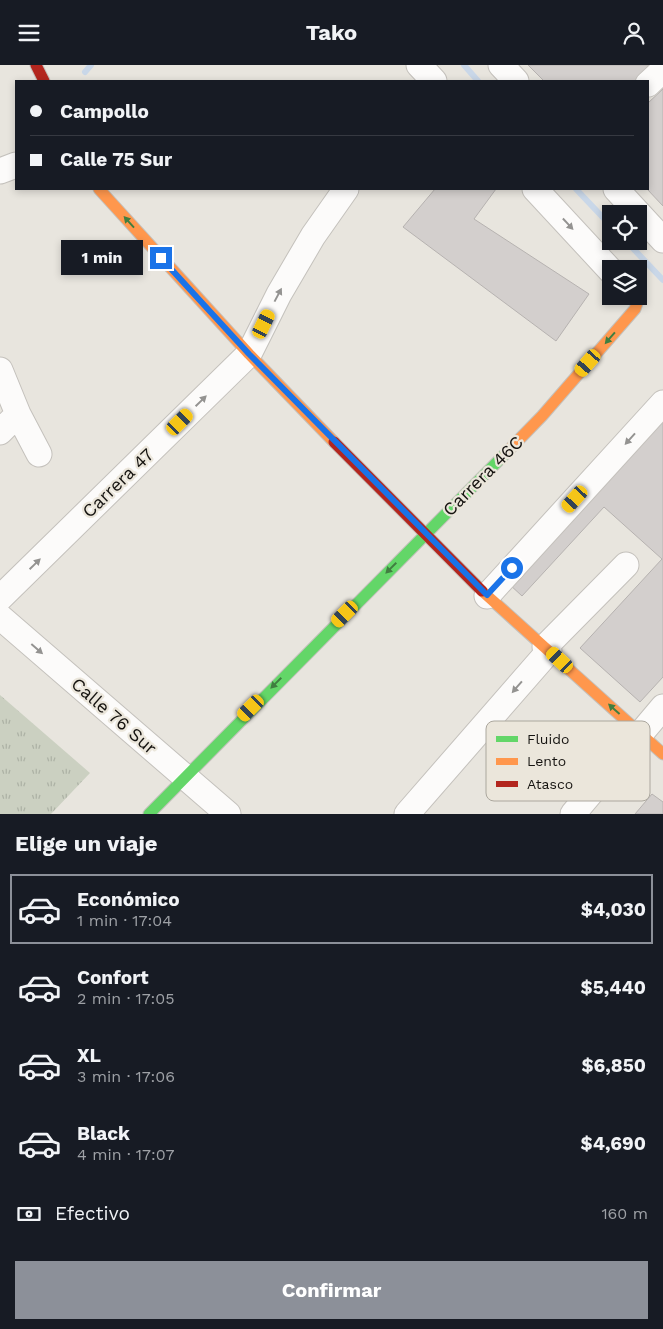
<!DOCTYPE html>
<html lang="es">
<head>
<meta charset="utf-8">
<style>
  body { margin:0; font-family:"Work Sans",sans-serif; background:#242831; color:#f1f3f6; height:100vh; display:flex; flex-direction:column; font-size:19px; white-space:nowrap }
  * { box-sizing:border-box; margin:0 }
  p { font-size:16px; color:#9ea1a6 }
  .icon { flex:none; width:28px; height:28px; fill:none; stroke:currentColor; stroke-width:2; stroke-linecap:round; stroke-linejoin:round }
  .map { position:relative; height:749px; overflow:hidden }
  .drawer { display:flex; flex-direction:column; background:#171b24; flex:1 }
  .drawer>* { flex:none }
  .banner { position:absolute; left:15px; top:15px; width:634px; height:110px; border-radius:0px; box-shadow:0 2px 8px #0003; display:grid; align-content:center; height:110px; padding:0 15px; background:#171b24 }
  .fabs { position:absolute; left:602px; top:140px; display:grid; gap:10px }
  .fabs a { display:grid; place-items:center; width:45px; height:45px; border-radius:0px; background:#171b24; box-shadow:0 2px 8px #0003; font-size:25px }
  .end { position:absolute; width:22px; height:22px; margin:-11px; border:6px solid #1a73e8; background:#fff; box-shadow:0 0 0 2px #fff }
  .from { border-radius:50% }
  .bubble { position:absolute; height:35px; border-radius:0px; background:#171b24; box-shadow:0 2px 8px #0003; font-size:16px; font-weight:700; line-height:35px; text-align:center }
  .car { position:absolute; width:15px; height:30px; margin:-15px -8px; border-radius:6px; box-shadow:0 0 4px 1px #0007; background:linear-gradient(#f5c518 24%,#345 0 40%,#f5c518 0 76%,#345 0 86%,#f5c518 0) }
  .banner b { display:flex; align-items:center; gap:18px; height:48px; font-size:19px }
  .banner b+b { border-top:1px solid #363941 }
  .banner i { width:12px; height:12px; background:#f1f3f6 }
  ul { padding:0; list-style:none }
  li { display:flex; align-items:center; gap:15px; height:70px; margin:0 10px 8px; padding:0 5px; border:2px solid transparent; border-radius:0px }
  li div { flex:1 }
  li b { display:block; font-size:19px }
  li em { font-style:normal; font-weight:700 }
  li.current { border-color:#8c9099 }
  li>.icon { width:45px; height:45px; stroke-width:1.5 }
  h2 { padding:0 15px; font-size:22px; line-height:60px }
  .pay { display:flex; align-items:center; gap:12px; height:55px; padding:0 15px; font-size:19px }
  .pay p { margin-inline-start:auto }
  .cta { display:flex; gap:10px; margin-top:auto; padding:10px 15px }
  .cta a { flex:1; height:58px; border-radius:0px; background:#8c9099; color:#fff; font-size:20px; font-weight:700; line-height:58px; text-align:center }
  header { display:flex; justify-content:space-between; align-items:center; height:65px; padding:0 15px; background:#171b24; font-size:22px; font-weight:700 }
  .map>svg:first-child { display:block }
  .park { fill:url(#park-tufts) }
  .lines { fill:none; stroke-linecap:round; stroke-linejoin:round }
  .stream { stroke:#c9d7e8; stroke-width:6 }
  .building { fill:#d3cfcd; stroke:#b6b2b0 }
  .street-casing { stroke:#c4c1bc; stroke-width:27 }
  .fast-casing { stroke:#c4c1bc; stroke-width:13 }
  .slow-casing { stroke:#c4c1bc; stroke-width:13 }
  .jam-casing { stroke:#c4c1bc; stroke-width:13 }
  .street { stroke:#fcfbfa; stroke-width:25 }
  .fast { stroke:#63d668; stroke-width:11 }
  .slow { stroke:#ff974d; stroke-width:11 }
  .jam { stroke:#b3261e; stroke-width:11 }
  .oneway { fill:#407e40 }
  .oneway2 { fill:#949391 }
  .route { stroke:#1a73e8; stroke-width:6 }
  .labels { text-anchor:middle; stroke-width:4.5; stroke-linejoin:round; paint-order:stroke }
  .street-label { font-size:18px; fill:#151310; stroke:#ebe6db }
  .key { fill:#ebe6db; stroke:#aba79e; stroke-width:1 }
  .key-label { font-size:14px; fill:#151310 }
</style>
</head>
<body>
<header><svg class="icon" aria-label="menu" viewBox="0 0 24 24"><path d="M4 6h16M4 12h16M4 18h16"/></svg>Tako<svg class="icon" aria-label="person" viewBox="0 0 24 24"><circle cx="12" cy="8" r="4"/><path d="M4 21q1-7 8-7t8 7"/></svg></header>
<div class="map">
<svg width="663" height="749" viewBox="0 0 663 749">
  <defs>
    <pattern id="park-tufts" width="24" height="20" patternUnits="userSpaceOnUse" patternTransform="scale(1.25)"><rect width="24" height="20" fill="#cbd0c1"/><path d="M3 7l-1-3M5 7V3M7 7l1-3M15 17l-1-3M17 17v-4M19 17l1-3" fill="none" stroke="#adb2a5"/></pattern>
  </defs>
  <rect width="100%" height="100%" fill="#e8e5de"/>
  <path class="park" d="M0,630L90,708L51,749H0Z"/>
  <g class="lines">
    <path class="stream" d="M464,0L478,16
      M85,7L91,0
      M576,124L611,161
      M626,176L663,215"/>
  </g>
  <path class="building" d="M528,0H656L639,16H544Z
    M663,24V141L647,124L648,38Z
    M435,124H496L474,154L589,229L556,276L403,162Z
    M663,352V612L640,637L580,583L662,494L604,442L522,531L509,519Z
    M652,729L663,737V749H635Z"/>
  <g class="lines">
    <defs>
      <path id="street" d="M419,0L434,16
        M501,0L516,16
        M648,19L663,5
        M0,106L16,100
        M535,124L611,206
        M616,124L639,149
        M639,149L663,175
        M0,305L18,349L39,389
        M0,367L18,349
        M487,531L663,338
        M0,533L249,289L279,229L313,171L346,124
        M0,552L228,749
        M545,582L626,500
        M407,749L549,586
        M573,749L663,642"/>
      <path id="fast" d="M149,749L506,388"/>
      <path id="slow" d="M99,124L249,289L334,377
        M506,388L542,351L635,244L638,235L635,231
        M482,526L663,689"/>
      <path id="jam" d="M36,0L44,16
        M334,377L482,526"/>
    </defs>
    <use href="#street" class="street-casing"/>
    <use href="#fast" class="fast-casing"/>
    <use href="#slow" class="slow-casing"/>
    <use href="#jam" class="jam-casing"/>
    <use href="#street" class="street"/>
    <use href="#fast" class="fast"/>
    <use href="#slow" class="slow"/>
    <use href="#jam" class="jam"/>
  </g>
  <defs><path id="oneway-solid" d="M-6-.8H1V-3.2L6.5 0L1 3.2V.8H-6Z" transform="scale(1.25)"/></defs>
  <g class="oneway">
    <use href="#oneway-solid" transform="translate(129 157) rotate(-132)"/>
    <use href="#oneway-solid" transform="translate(610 273) rotate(131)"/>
    <use href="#oneway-solid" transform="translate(391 503) rotate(135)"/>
    <use href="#oneway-solid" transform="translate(276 618) rotate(135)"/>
    <use href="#oneway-solid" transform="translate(614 644) rotate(-138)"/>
  </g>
  <g class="oneway2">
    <use href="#oneway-solid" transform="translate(568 159) rotate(47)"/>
    <use href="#oneway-solid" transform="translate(278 230) rotate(-62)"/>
    <use href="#oneway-solid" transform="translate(201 336) rotate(-44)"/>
    <use href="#oneway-solid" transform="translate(630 374) rotate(132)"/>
    <use href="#oneway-solid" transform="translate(35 499) rotate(-44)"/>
    <use href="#oneway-solid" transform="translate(37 584) rotate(41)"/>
    <use href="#oneway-solid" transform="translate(517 622) rotate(131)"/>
  </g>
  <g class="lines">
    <path class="route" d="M161,193L249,289L487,530L512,503"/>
  </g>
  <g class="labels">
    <g class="street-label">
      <text transform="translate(483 411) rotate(-45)" y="6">Carrera 46C</text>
      <text transform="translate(118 418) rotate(-44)" y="6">Carrera 47</text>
      <text transform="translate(114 651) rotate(41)" y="6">Calle 76 Sur</text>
    </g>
  </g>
  <rect x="486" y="656" width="164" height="80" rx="8" class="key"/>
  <rect x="496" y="671" width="22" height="6" fill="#63d668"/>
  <rect x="496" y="693" width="22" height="7" fill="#ff974d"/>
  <rect x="496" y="716" width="22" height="6" fill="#b3261e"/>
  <g class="key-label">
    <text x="527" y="679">Fluido</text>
    <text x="527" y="701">Lento</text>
    <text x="527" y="724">Atasco</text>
  </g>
</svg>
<div class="fabs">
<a><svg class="icon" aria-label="locate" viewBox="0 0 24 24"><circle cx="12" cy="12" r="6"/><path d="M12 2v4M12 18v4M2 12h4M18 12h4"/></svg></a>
<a><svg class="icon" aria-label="layers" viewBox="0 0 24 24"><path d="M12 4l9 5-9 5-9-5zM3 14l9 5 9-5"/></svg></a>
</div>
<i class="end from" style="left:512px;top:503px"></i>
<i class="end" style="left:161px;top:193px"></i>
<div class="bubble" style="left:61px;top:175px;width:82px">1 min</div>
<i class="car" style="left:264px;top:259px;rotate:26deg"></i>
<i class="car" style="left:588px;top:298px;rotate:221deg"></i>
<i class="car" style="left:180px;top:357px;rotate:45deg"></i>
<i class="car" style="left:575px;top:434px;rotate:222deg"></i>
<i class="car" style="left:345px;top:549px;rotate:225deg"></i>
<i class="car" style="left:560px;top:595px;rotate:313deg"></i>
<i class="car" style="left:251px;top:643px;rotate:225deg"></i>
<div class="banner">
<b><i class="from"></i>Campollo</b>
<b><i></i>Calle 75 Sur</b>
</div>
</div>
<section class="drawer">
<h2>Elige un viaje</h2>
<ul>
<li class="current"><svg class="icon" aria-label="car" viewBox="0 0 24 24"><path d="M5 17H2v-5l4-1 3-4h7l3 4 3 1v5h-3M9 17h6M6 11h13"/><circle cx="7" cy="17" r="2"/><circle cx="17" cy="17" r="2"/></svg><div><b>Económico</b><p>1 min · 17:04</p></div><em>$4,030</em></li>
<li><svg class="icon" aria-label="car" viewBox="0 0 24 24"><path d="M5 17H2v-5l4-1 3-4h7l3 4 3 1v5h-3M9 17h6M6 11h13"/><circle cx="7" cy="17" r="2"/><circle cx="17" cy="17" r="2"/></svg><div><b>Confort</b><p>2 min · 17:05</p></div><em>$5,440</em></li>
<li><svg class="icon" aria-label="car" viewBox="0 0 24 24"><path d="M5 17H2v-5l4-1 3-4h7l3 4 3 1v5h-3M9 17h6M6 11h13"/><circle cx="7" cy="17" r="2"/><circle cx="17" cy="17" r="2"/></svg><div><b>XL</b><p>3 min · 17:06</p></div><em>$6,850</em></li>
<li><svg class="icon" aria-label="car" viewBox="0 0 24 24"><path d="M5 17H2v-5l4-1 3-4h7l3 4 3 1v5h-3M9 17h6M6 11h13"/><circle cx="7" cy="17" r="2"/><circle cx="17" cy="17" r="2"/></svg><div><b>Black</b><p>4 min · 17:07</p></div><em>$4,690</em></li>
</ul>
<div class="pay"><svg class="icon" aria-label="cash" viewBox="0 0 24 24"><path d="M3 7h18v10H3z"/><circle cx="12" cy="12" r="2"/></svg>Efectivo<p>160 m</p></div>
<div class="cta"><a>Confirmar</a></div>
</section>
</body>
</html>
